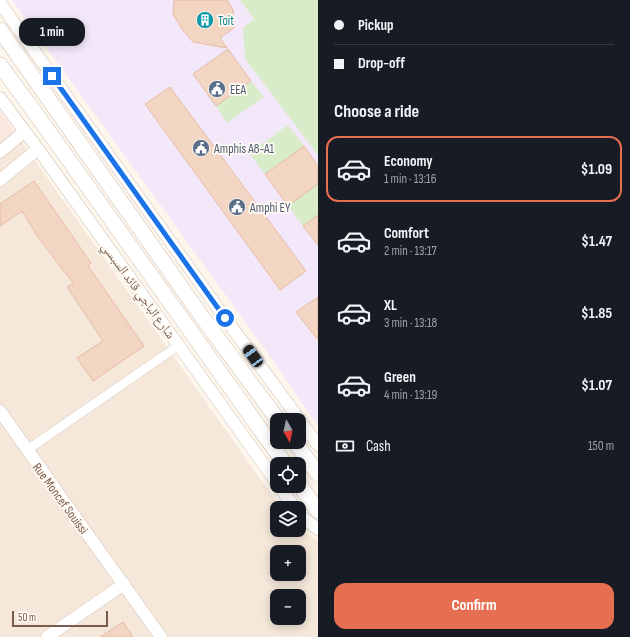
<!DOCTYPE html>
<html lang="en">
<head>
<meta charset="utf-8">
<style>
  body { margin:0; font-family:"Sofia Sans Condensed","Noto Naskh Arabic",sans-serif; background:#242831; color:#f1f3f6; height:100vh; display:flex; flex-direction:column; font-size:15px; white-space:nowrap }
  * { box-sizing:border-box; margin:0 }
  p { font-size:13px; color:#9ea1a6 }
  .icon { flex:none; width:22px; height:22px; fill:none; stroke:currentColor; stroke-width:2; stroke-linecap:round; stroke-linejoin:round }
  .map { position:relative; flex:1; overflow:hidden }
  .sheet { display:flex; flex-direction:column; background:#171b24; width:312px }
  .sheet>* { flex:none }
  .hud { display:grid; align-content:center; height:88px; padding:0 16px; background:#171b24 }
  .needle { width:26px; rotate:171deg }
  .controls { position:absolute; left:270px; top:413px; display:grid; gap:8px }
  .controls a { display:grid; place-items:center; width:36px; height:36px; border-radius:8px; background:#171b24; box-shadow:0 2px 10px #0003; font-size:20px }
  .scale { position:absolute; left:12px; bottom:10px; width:96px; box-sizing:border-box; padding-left:4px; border:2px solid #7a5c4d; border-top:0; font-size:11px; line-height:14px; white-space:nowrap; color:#7a5c4d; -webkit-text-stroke:3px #fffaf3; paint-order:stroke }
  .end { position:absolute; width:18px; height:18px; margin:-9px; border:5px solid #1a73e8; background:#fff; box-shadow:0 0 0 2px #fff }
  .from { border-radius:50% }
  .bubble { position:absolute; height:28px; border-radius:12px; background:#171b24; box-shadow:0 2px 10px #0003; font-size:13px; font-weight:700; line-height:28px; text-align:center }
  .car { position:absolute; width:12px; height:24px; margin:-12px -6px; border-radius:5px; box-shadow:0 0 3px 1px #0007; background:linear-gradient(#222 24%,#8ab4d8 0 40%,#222 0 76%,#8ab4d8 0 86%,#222 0) }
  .hud b { display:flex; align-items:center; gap:14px; height:38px; font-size:15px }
  .hud b+b { border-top:1px solid #363941 }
  .hud i { width:10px; height:10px; background:#f1f3f6 }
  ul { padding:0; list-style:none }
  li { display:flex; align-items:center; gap:12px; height:66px; margin:0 8px 6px; padding:0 8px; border:2px solid transparent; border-radius:12px }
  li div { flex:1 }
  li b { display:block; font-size:15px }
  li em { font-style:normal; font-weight:700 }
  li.active { border-color:#e76f51 }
  li>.icon { width:36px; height:36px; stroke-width:1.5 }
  h2 { padding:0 16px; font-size:18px; line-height:48px }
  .pay { display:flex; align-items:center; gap:10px; height:44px; padding:0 16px; font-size:15px }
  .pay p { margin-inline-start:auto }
  .button { display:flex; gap:8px; margin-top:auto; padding:8px 16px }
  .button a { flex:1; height:46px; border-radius:12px; background:#e76f51; color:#fff; font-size:16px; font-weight:700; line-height:46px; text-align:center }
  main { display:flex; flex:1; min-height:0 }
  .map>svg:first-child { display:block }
  .residential { fill:#f5e8da; fill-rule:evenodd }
  .commercial { fill:#fde8e0 }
  .education { fill:#f3e8fa }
  .green { fill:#d8ecc9 }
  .building { fill:#f3d5c3; stroke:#e6bba3 }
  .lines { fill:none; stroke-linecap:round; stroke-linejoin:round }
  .pedestrian-casing { stroke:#d1beb0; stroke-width:10 }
  .minor-casing { stroke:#d1beb0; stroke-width:13 }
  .tertiary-casing { stroke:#d1beb0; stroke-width:16 }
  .pedestrian { stroke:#fff; stroke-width:9 }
  .minor { stroke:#fff; stroke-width:12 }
  .tertiary { stroke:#fff; stroke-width:15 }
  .route { stroke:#1a73e8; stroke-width:5 }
  .labels { text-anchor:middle; stroke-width:3.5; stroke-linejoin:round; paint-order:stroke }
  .culture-label { font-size:13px; fill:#0d838f; stroke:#fffaf3; text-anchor:start }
  .service-label { font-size:13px; fill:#4e5e75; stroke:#fffaf3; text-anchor:start }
  .street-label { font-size:13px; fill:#7a5c4d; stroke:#fffaf3 }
</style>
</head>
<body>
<main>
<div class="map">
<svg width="318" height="637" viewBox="0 0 318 637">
  <rect width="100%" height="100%" fill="#fdf6ec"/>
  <path class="residential" d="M14,131L281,508H277V530H299V529L318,541V637H0V142ZM277,552H299V574H277ZM277,596H299V618H277Z"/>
  <path class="commercial" d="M0,111L14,131L0,142Z"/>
  <path class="education" d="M12,0H318V426L264,348Z"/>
  <path class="green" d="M240,0H318V155L245,59L243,28L254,19Z
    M251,81L264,97L227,123L216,106Z
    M288,125L304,146L265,174L249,153Z
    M318,184V215L303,226L288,206Z"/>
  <path class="building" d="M174,0H227L233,10L235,27L220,38L227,48L193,42L182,29L173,14Z
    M228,49L251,81L216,106L193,74Z
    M170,87L306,271L280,290L145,104Z
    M304,146L318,166V184L288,206L265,174Z
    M34,181L91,263L88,266L144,346L93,381L77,358L103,341L67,287L73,283L38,237L22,211L0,226V204Z
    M318,215V245L303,226Z
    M318,297V340L296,312Z
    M123,622L133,637H100Z"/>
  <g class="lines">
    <defs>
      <path id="pedestrian" d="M27,450L178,346"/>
      <path id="minor" d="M0,3L225,318L318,445
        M0,98L38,149L277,483
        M0,152L24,132
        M0,180L38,149
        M0,411L51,483L161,637
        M279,486L295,508
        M299,513L301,516L318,529
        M47,637L124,584"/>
      <path id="tertiary" d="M0,30L205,321L278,420
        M0,65L49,132L285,464
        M295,442L318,474
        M299,484L318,511"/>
    </defs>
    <use href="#pedestrian" class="pedestrian-casing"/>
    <use href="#minor" class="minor-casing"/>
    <use href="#tertiary" class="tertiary-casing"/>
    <use href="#pedestrian" class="pedestrian"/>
    <use href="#minor" class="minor"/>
    <use href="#tertiary" class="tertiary"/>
  </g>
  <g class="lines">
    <path class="route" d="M52,76L225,318"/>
  </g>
  <defs>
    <symbol id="building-disc" viewBox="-11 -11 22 22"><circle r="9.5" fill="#0f9aa8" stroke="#fffaf3"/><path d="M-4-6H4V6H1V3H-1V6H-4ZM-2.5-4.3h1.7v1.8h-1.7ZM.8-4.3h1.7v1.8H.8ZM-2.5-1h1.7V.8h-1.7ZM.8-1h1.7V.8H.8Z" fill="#fff"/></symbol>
    <symbol id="civic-disc" viewBox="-11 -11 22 22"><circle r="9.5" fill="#5c6f8a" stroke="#fffaf3"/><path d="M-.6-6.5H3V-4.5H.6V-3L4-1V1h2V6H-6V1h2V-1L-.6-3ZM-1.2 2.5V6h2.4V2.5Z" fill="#fff"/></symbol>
  </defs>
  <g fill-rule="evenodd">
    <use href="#building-disc" x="195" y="10" width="20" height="20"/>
    <use href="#civic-disc" x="207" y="79" width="20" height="20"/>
    <use href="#civic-disc" x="191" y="138" width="20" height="20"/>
    <use href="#civic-disc" x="227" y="197" width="20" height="20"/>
  </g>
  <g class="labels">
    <g class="culture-label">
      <text x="218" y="25">Toit</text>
    </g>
    <g class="service-label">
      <text x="230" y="94">EEA</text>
      <text x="214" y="153">Amphis A8-A1</text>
      <text x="250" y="212">Amphi EY</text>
    </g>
    <g class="street-label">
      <text transform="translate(139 290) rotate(54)" y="5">شارع الباجي قائد السبسي</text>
      <text transform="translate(61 498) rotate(54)" y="5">Rue Moncef Souissi</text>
    </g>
  </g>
</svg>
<div class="controls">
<a><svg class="needle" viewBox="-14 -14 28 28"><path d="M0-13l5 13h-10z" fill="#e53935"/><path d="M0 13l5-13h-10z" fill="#9ea1a6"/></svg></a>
<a><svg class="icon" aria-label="locate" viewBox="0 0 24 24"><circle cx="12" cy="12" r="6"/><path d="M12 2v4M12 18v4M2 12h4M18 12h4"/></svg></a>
<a><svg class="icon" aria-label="layers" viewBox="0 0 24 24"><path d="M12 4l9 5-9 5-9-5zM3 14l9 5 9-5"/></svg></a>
<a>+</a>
<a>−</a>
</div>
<div class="scale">50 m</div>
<i class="end from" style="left:225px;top:318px"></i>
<i class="end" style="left:52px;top:76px"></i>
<div class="bubble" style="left:19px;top:18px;width:66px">1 min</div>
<i class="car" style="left:253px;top:356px;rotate:324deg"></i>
</div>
<section class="sheet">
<div class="hud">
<b><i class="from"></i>Pickup</b>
<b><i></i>Drop-off</b>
</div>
<h2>Choose a ride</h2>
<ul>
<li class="active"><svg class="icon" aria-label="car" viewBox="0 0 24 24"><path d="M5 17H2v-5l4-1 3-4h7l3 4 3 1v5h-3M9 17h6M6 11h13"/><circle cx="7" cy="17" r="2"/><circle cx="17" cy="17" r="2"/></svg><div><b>Economy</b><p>1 min · 13:16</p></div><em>$1.09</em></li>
<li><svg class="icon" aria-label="car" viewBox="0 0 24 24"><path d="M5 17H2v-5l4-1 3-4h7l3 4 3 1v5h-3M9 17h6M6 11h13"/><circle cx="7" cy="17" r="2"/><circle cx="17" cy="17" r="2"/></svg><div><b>Comfort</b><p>2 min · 13:17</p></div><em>$1.47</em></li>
<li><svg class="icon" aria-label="car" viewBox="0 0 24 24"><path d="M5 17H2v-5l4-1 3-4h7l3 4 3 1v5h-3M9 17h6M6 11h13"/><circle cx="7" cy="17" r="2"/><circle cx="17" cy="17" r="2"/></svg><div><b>XL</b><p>3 min · 13:18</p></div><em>$1.85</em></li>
<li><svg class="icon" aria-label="car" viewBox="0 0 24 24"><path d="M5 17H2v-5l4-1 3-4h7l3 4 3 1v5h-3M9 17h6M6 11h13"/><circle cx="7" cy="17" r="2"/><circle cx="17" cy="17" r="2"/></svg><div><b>Green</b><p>4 min · 13:19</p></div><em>$1.07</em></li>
</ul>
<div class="pay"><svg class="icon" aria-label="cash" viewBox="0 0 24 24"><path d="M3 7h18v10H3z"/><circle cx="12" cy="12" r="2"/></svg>Cash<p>150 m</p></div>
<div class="button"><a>Confirm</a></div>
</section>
</main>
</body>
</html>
